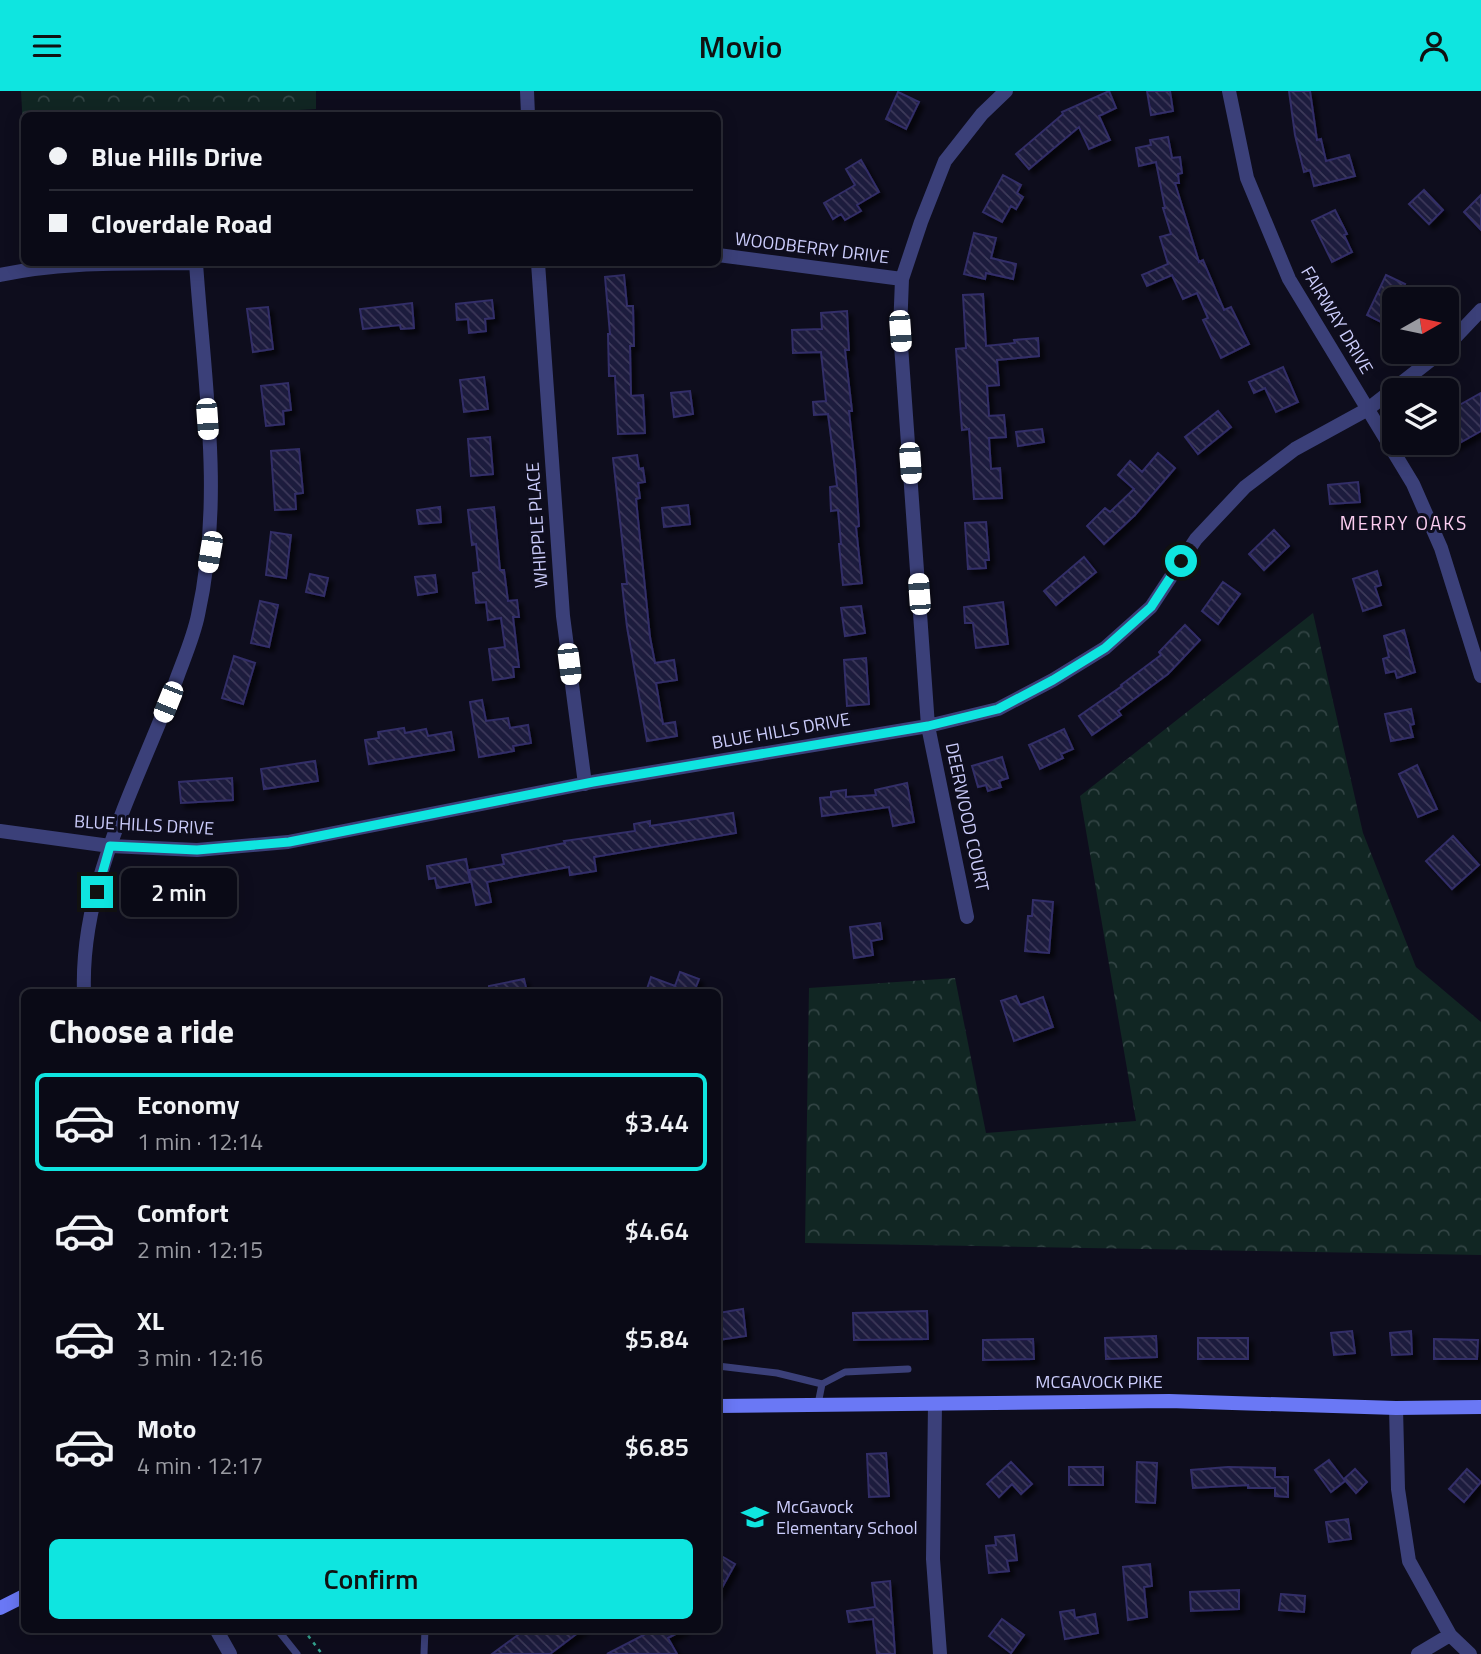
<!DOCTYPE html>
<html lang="en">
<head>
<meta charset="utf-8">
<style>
  body { margin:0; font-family:"Titillium Web",sans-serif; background:#13131f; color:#f1f3f6; height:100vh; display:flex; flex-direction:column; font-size:26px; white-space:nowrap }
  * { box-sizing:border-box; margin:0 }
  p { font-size:23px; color:#999aa1 }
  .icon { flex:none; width:38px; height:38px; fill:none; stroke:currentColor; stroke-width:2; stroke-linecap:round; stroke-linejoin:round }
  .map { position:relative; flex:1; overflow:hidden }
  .sheet { position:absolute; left:21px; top:898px; width:700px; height:644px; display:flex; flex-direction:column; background:#0a0a16; border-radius:10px; box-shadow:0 4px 18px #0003,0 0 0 2px #2a2b35 }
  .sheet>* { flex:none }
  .banner { position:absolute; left:21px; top:21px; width:700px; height:154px; border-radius:10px; box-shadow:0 4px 18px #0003,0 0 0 2px #2a2b35; display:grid; align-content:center; height:154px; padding:0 28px; background:#0a0a16 }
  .needle { width:46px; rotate:81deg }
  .tools { position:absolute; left:1382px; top:196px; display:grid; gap:14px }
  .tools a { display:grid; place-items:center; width:77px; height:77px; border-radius:10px; background:#0a0a16; box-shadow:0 4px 18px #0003,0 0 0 2px #2a2b35; font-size:35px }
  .end { position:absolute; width:32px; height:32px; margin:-16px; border:9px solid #0fe5e0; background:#111; box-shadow:0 0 0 4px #111 }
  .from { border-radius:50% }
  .bubble { position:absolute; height:49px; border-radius:10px; background:#0a0a16; box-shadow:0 4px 18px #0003,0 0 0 2px #2a2b35; font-size:23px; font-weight:600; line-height:49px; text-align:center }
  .car { position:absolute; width:21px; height:42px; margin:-21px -10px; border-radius:9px; box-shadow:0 0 5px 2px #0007; background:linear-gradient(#fff 24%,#345 0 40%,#fff 0 76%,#345 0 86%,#fff 0) }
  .banner b { display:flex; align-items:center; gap:24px; height:66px; font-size:26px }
  .banner b+b { border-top:2px solid #2a2b35 }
  .banner i { width:18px; height:18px; background:#f1f3f6 }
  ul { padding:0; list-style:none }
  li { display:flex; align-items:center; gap:21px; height:98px; margin:0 14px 10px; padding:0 14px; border:4px solid transparent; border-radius:10px }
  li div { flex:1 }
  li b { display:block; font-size:26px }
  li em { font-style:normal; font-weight:600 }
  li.on { border-color:#0fe5e0 }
  li>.icon { width:63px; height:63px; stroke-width:1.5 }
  h2 { padding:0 28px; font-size:32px; line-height:84px }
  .cta { display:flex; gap:14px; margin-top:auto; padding:14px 28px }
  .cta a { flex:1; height:80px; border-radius:10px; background:#0fe5e0; color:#111; font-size:28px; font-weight:600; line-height:80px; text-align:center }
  header { display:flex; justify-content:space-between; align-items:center; height:91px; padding:0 28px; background:#0fe5e0; color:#111; font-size:32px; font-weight:600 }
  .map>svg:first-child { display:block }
  .forest { fill:url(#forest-crowns) }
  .building { fill:url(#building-back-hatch); stroke:#322e67; stroke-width:2; filter:url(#shadow) }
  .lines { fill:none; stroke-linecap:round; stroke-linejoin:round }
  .path { stroke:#35a792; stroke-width:2.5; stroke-dasharray:3.5 5; stroke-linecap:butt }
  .service { stroke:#3b4079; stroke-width:7 }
  .minor { stroke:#3b4079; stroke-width:14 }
  .secondary { stroke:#6a78f5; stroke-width:14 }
  .route { stroke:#0fe5e0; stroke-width:9 }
  .labels { text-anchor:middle; stroke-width:6; stroke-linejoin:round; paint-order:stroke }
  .street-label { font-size:18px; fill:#cccdfc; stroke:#0e0d1d }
  .poi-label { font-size:18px; fill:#cccdfc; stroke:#0e0d1d; text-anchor:start }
  .neighbourhood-label { font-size:19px; letter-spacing:2px; fill:#fccef1; stroke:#0e0d1d }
</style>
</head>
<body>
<header><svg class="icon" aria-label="menu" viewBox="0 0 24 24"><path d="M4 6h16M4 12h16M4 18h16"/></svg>Movio<svg class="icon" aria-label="person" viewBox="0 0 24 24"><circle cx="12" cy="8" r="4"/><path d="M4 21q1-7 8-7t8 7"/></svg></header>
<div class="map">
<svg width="1481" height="1563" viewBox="0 0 1481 1563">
  <defs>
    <pattern id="forest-crowns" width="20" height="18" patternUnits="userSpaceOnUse" patternTransform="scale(1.75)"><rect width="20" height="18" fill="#112623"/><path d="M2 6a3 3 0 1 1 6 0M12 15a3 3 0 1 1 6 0" fill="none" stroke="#324444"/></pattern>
    <pattern id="building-back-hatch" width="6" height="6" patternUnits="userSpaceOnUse" patternTransform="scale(1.75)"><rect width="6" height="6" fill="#1d1a3d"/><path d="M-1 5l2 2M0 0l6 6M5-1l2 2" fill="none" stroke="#3d3a5a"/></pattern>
    <filter id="shadow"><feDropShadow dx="4.5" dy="4.5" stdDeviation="2" flood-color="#0009"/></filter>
  </defs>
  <rect width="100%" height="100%" fill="#0e0d1d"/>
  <path class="forest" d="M21,0H316V18L212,24H24V36H23Z
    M1313,522L1363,742L1416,876L1481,931V1164L805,1152L809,897L955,887L986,1042L1136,1030L1080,705Z"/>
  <path class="building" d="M1109,0L1116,17L1099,25L1110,49L1089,58L1079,36L1029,78L1016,63L1063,23L1062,21Z
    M1147,0H1170L1173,20L1151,24Z
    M1289,0H1310L1317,49L1321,48L1326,70L1349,64L1355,85L1314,95L1310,79L1304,81L1295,44Z
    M898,1L919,11L906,38L886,28Z
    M1168,46L1172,67L1180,66L1182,82L1178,83L1179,92H1175L1199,171L1203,169L1224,219L1231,216L1249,253L1221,267L1203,229L1208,227L1197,202L1183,208L1172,184L1147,195L1142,184L1168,173L1160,146L1171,143L1163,117H1165L1156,71L1139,75L1136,57L1151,54L1150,49Z
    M861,69L879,101L857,114L861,120L845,129L841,123L833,128L824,112L855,94L846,78Z
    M1003,84L1021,94L1017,102L1023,106L1016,118L1011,115L1002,131L983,121Z
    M1424,99L1443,119L1429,133L1409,113Z
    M1481,104V139L1464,121Z
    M1335,119L1347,143L1344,144L1352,161L1332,171L1312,130Z
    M974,142L996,147L991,167L1016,173L1013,188L986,182L985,188L964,183Z
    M624,184L627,215H633L634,255H630L631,305L643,304L645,342L618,343L615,285H609L608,243H610L605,186Z
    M1386,184L1405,193L1398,208H1395V238L1367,224Z
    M983,203L986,255L1015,252L1014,249L1038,247L1039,265L997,269L999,294L987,295L989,325L1004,324L1006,346L989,347L991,378L1000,377L1002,407L974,408L969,338L962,339L956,258L966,257L963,204Z
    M492,209L494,227L485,228L486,240L469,242L468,228L457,229L456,213Z
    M412,212L414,237L401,238L400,234L363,238L360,218Z
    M268,216L273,258L253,261L247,218Z
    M847,220L849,259H845L852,320H849L855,376L859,435L856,436L862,492L843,494L839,453H841L838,419L831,420L830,396L837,395L828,323L814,324L813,311L826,310L821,261L793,262L792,239L822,238L821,222Z
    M1283,276L1298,311L1276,321L1265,297L1254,302L1249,291Z
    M484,286L488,318L464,321L460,289Z
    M288,292L291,319L283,320L284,333L266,335L261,295Z
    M690,300L693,323L674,326L671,302Z
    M1481,302V340L1447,359V321Z
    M1218,320L1231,336L1198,363L1185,346Z
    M1042,338L1044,351L1018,355L1016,341Z
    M490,346L493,383L471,385L468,348Z
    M299,358L303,402L295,403L296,418L275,419L271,360Z
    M1158,362L1175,377L1135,424L1104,453L1087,435L1105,417L1110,421L1134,398L1118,384L1130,370L1142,381Z
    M637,364L639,378L643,377L645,391L638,392L640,407L636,408L650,546L655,572L674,569L677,589L656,592L663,633L675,631L677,645L647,650L627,536L622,493H627L613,367Z
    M1358,391L1360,411L1330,413L1328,394Z
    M688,414L690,433L664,436L662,417Z
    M440,416L441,431L419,433L417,419Z
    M494,416L500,479H504L508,510L517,509L519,526H513L519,576H513L514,586L493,589L489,558L505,556L501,527L488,529L486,511L476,512L473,482L479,481L476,453L472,454L468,419Z
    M986,431L989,469H985L986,477L968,478L965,432Z
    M1274,439L1289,455L1264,479L1249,463Z
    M271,441L291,444L286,487L266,484Z
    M1084,466L1096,481L1056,514L1044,500Z
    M1377,480L1381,494L1375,496L1381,514L1363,520L1353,488Z
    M310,483L328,487L324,505L306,501Z
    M435,484L437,501L418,504L415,486Z
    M1223,491L1240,503L1218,533L1202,520Z
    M260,510L278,514L269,556L251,552Z
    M1003,511L1008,553L976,557L973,532H965L964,516Z
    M861,515L865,542L845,545L841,517Z
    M1185,534L1200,549L1168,583L1118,620L1121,624L1092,644L1079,625L1122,595L1121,594L1161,564L1159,561Z
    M1404,539L1415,581L1397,587L1395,580L1386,582L1383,568L1389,566L1384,545Z
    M234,565L255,572L243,613L222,607Z
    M866,567L869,613L847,615L844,569Z
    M482,609L486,630L508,627L510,637L528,634L531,652L513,655L514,660L479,666L470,611Z
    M1411,618L1414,633L1410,634L1413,646L1391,650L1385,623Z
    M404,637L405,642L426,638L428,645L451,641L454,659L369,673L365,649L379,647L378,641Z
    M1064,638L1073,658L1061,663L1063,667L1040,678L1029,654Z
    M1002,666L1008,687L999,690L1001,696L988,700L986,694L978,696L972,675Z
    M315,670L318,690L264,698L261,678Z
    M1417,674L1437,718L1418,726L1399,683Z
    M232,687L233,709L181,712L179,691Z
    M907,692L914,731L893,735L889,716L822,725L820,707L831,706V701L846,699V706L876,704L875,699Z
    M733,722L736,742L594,766L596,780L570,784L569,776L487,791L491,811L476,814L469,779L504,773L502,764L565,752L564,750L635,740L634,733L650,730V735Z
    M1453,745L1479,774L1452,798L1426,770Z
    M466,768L470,791L437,797L435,787L429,788L427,775Z
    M1033,809L1053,811L1049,862L1025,860L1028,825H1032Z
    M880,832L882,848L871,850L873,864L854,867L850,836Z
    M680,881L699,888L694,901H646L651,886L675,895Z
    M524,888L527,901H489V895Z
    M1016,905L1020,914L1043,906L1053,936L1014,950L1001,910Z
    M743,1218L746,1245L718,1249V1222Z
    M927,1220L928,1248L854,1249L853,1222Z
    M1352,1240L1355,1262L1334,1264L1331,1242Z
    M1411,1240L1412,1263L1392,1264L1390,1242Z
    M1156,1245L1157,1266L1106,1268L1105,1247Z
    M1198,1247H1248V1268H1198Z
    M1033,1248L1034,1268L983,1269V1249Z
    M1434,1248L1478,1249L1477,1268H1434Z
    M886,1362L889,1405L869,1406L867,1363Z
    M1329,1369L1345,1390L1331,1401L1315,1379Z
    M1011,1371L1032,1393L1021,1403L1012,1393L999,1406L987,1393Z
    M1137,1371L1157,1372L1155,1412L1136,1411Z
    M1069,1376H1103V1394H1069Z
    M1228,1376L1275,1377V1386H1288V1406L1275,1405V1397H1248V1394L1193,1397L1191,1379Z
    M1355,1378L1367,1391L1356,1402L1344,1388Z
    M1467,1378L1481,1391L1464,1411L1449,1398Z
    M1348,1428L1351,1448L1329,1451L1326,1431Z
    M1014,1444L1017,1469L1007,1470L1009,1480L989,1482L986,1455L996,1454L995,1446Z
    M718,1463L735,1473L718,1504Z
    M1150,1473L1152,1495L1144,1496L1147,1526L1128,1529L1123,1476Z
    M890,1490L895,1563H877L873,1528L849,1531L847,1520L875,1516L872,1492Z
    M1239,1499V1518L1191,1520L1190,1501Z
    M1281,1503L1305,1505L1304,1521L1279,1519Z
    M1074,1519L1075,1527L1095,1523L1098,1542L1065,1548L1060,1521Z
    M1002,1528L1024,1544L1011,1562L989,1545Z
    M526,1538H583L550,1563H492Z
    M655,1538H685L668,1547L677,1563H607Z"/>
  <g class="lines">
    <path class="path" d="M303,1538L322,1563"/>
    <path class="service" d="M718,1275L777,1282L822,1293
      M818,1313L822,1293L845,1281L908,1278
      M277,1538L297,1563
      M424,1563L425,1538"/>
    <path class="minor" d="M527,0L528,24
      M1229,0L1247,87L1289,188L1413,393L1441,457L1481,585
      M718,164L902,188
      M538,172L563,525L585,693
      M0,184C64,170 131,173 196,172
      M1447,255L1481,219
      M0,740L110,755L197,759L288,751L593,691L928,635L998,618L1053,589L1105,557L1151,516L1196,448L1245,396L1295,358L1368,318L1441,261
      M967,826L928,635L900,240L902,188L921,131L945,70L982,23L1006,0
      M84,901C80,790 141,686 178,584C185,565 194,544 198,524C224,408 204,289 196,172
      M935,1313L933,1468L940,1563
      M1396,1317L1398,1398L1409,1470L1450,1544L1470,1563
      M216,1538L230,1563
      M1418,1563L1450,1544"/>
    <path class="secondary" d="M718,1315L1169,1310L1396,1317L1481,1316
      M0,1517L24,1505"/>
  </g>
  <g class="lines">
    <path class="route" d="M97,801L110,755L197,759L289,751L593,691L928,635L998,618L1053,589L1105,557L1151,516L1181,470"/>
  </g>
  <defs>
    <symbol id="school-bare" viewBox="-9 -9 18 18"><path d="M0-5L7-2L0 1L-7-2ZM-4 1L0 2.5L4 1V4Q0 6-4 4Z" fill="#0fe5e0" stroke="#0e0d1d" stroke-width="2.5" paint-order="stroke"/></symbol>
  </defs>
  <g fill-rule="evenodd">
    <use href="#school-bare" x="736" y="1407" width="38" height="38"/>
  </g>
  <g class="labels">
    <g class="street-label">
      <text transform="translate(812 157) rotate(7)" y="6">WOODBERRY DRIVE</text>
      <text transform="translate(1337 229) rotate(59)" y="6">FAIRWAY DRIVE</text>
      <text transform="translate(537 434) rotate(-94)" y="6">WHIPPLE PLACE</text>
      <text transform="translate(781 640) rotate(-10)" y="6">BLUE HILLS DRIVE</text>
      <text transform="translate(967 726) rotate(78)" y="6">DEERWOOD COURT</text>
      <text transform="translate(144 734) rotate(3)" y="6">BLUE HILLS DRIVE</text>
      <text x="1099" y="1297">MCGAVOCK PIKE</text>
    </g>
    <g class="poi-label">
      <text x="776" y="1422">McGavock<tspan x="776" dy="21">Elementary School</tspan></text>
    </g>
    <g class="neighbourhood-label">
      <text x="1404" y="439">MERRY OAKS</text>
    </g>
  </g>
</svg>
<div class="tools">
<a><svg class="needle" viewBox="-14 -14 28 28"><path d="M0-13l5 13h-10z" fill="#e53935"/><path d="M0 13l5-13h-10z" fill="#999aa1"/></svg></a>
<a><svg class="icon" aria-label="layers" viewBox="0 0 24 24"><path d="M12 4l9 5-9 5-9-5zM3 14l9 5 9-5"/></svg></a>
</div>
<i class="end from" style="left:1181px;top:470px"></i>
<i class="end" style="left:97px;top:801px"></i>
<div class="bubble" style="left:121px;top:777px;width:116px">2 min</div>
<i class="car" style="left:900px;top:240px;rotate:176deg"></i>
<i class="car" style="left:207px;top:328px;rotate:176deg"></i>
<i class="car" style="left:910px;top:372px;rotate:176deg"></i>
<i class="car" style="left:210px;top:461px;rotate:190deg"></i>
<i class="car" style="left:919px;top:503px;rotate:356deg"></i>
<i class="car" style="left:569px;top:573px;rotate:173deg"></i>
<i class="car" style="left:168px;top:611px;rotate:202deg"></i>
<div class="banner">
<b><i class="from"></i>Blue Hills Drive</b>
<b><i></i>Cloverdale Road</b>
</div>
<section class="sheet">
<h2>Choose a ride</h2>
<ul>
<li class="on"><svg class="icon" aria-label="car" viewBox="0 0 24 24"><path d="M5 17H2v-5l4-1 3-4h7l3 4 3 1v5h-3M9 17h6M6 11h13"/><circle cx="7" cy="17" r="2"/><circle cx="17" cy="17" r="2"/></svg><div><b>Economy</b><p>1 min · 12:14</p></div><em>$3.44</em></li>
<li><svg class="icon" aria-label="car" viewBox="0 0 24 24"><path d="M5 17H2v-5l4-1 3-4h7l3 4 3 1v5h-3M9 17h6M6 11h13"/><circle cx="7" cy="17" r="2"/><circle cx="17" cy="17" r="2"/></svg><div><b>Comfort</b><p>2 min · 12:15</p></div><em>$4.64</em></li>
<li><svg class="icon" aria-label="car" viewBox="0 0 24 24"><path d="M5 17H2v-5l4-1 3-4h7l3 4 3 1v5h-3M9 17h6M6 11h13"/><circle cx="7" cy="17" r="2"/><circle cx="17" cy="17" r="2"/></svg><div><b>XL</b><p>3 min · 12:16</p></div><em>$5.84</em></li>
<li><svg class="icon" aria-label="car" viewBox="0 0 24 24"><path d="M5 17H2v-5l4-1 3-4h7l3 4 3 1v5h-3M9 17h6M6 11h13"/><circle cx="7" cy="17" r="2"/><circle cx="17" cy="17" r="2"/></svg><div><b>Moto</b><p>4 min · 12:17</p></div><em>$6.85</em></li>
</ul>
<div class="cta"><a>Confirm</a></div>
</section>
</div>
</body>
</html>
